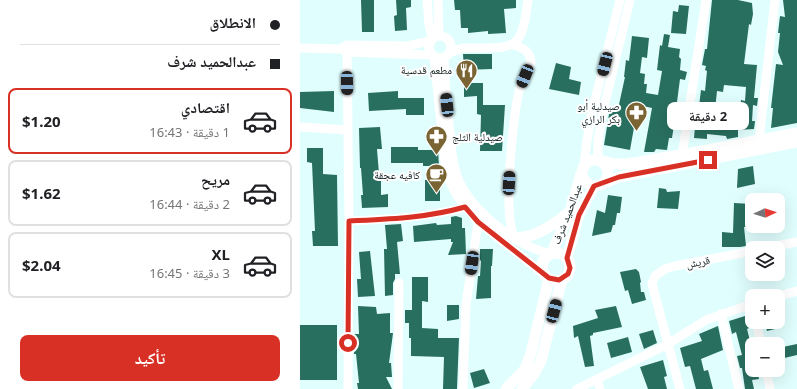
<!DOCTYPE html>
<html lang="ar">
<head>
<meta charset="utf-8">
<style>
  body { margin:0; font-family:"Noto Sans","Noto Naskh Arabic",sans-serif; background:#f6f6f6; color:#202124; direction:rtl; height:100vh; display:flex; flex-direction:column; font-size:15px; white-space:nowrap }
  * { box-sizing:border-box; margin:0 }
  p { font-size:13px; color:#757577 }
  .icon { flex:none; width:22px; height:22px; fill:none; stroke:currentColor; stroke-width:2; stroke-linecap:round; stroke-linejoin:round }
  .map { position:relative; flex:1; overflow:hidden; direction:ltr }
  .side { display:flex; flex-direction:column; background:#fff; width:300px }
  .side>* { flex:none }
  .guide { display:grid; align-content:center; height:88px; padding:0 20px; background:#fff }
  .needle { width:26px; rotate:86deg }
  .tools { position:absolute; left:445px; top:193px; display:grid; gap:8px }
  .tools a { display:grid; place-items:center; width:40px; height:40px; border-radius:8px; background:#fff; box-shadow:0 4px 16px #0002; font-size:20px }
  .end { position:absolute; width:18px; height:18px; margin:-9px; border:5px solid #d93025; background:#fff; box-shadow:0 0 0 2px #fff }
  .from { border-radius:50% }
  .bubble { position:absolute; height:28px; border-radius:8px; background:#fff; box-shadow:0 4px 16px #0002; font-size:13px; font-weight:700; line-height:28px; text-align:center; direction:rtl }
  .car { position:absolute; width:12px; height:24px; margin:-12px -6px; border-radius:5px; box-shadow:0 0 3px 1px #0007; background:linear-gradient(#222 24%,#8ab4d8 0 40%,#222 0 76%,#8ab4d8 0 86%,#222 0) }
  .guide b { display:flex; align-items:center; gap:14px; height:38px; font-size:15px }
  .guide b+b { border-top:1px solid #e0e0e0 }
  .guide i { width:10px; height:10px; background:#202124 }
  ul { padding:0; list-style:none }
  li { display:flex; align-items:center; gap:12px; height:66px; margin:0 8px 6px; padding:0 12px; border:2px solid #e0e0e0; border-radius:8px }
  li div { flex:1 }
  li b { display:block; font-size:15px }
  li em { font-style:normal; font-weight:700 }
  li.active { border-color:#d93025 }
  li>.icon { width:36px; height:36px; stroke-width:1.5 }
  .action { display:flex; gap:8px; margin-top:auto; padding:8px 20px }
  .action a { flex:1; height:46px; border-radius:8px; background:#d93025; color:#fff; font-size:16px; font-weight:700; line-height:46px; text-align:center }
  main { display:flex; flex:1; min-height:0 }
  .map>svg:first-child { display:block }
  .building { fill:#296f5f; fill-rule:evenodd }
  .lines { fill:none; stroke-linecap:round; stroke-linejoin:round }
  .minor { stroke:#fff; stroke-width:9 }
  .major { stroke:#fff; stroke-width:11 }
  .route { stroke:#d93025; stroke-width:5 }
  .labels { text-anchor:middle; stroke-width:4; stroke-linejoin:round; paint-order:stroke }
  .poi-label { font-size:11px; fill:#0d1a1b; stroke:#fff; text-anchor:end }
  .street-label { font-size:11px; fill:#0d1a1b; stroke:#fff }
</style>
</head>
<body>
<main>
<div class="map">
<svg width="497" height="389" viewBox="0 0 497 389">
  <rect width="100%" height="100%" fill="#e1feff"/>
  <path class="building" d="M61,0H74V32H62Z
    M96,0H111V7L106,8L107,30L95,31L94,16L97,15Z
    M154,0H216V8L204,9L206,33L188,34V31L168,33V28H161L160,10H155Z
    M412,0H438L452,3L453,14L451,25L449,24L444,64L457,65L454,98H458L457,106L453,105L452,121H455L454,129L438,130V137L427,139L426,136L407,134V139L394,138L397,105L399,106L401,90L405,91L407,71L405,70L406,66L402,65L405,49H407ZM424,85L446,87L445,101L441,100L440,107H444L443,122L419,123L420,110H415L417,91L423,92Z
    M483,0H497V123L471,128L473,108H471L476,64L483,65L478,52L480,33H478L480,16L485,17Z
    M379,5L389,6L386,34L371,33L373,11L378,12Z
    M364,34L370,35L368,47L380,49L379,57L381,59L380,70L387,72L385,80L380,79L377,102H375L372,118L375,119L372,138H369L367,150L356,149L354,152H344L352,108L338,105L330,150L304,145L310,108L318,109L325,77H324L326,60L329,61L332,36L349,38L347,58L342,57L340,73L345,74L344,84H347L346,93L358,95L362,71L357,70L360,45L362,46Z
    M163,54H192V69L164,70Z
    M256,63L271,67L269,79L281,82L279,95L249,89Z
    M164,83H183V105H205L202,151H180L181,115L177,114V96L164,97Z
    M34,91V112L0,108V92Z
    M98,91V98H124V115H106V109L69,111L68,93Z
    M80,127L82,149H77L79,174H81V195L88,194V207L62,208L61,195H63L61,168H60L59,128Z
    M91,147H118V150H138L139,166H123V163H91Z
    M7,148H23V174L37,175L38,246H13L12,231H15L12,163L7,162Z
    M453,166L455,184L437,188L438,169Z
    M125,180H140V201H125Z
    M359,188L366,189L367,192L380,191L378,209L357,208Z
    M308,195L322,197L320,213H317L315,225H313L311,232L292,236L297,210L305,213Z
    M434,203L452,204V227H444L446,246L440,247H422V232L433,233Z
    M156,216L162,218V228H165L166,254L148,255L153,242H151V239L114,242L113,226L136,223L137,225L151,224V217Z
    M101,224L103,241L97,242L100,274H95V279L93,283V295L85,296L84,249H87L85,225Z
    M180,249H193L192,266H191V298L176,299L178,276H180L181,261L180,260Z
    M70,251L75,296L58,297L57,279H61L59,252Z
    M336,269L339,272L341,282L340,283L341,292H344L346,300L332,304L328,290L325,291L320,272Z
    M112,277H128V302L122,301V328L138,329V338H159L157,389H143L144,357L111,356V338H109V323H105V310H112Z
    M147,305H159V319L147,321Z
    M58,306L76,307L77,314L90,313V333H93L92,341L89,363H91L92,377H86L92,389H58L57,383H59L56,354H54V334H59Z
    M316,306L322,327L293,333V335L290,336L294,366L285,367L278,336L274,338L273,326L298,318L295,310Z
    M445,316L449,328L447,329L452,349V370H457L459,379L452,380L454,389H445L442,368H440L437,356L442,355L436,332L432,334L429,321Z
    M465,322H478L479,328L467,331Z
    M0,325H37V380H0Z
    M418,326L423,350L401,359L404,371L408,370L413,389H396L390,366L385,367L380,348L402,341L399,334Z
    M353,330L357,343L344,349L339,334Z
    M328,337L332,352L311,358L307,343Z
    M497,344V355L480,359L478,348Z
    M363,360L367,376L364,377L367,389H348L340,367Z
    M184,369L190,383L174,388L170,373Z"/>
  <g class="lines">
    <path class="minor" d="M127,0L129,24L132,39
      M138,0L139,36
      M129 47a11 11 0 1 1 22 0a11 11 0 1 1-22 0Z
      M212,44C223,48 231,51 231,63C227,72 222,81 219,91C213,116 202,218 215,238
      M47,45L49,221L48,389
      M0,48L41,49L47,52L131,55
      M42,48L47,45L107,46L130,41
      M149,53C154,51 159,49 164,48C178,47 209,52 218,39C225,29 226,12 228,0
      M134,57L145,161L150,182L157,196L178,222L245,275
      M144,58C145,83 147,108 150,134C151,148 152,162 157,176C170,211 216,245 250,254
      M0,127L48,130
      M459,140L475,0
      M382,155L406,0
      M298,160V140L303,111L330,0
      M284,166L287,140L293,108L320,0
      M49,221C89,219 127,218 165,207
      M466,248L497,242
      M478,296L497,291
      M421,314L439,389
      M456,322L461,344
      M466,370L470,389
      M297,379L300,389
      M98,389L99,283
      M163,389L166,305L178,222
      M277,389L368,344L406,320L452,304
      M380,389L352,284L355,276L365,269L375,266L452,251"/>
    <path class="major" d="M282 173a13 13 0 1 1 26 0a13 13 0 1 1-26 0Z
      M302,161C321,168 342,161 362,158C407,151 452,141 497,133
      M300,185L319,177L497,142
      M215,238C235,238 254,225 269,212
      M242 267a14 14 0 1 1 28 0a14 14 0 1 1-28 0Z
      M251,254L270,212L281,174
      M267,258L279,215L294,186
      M206,389L225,369L231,353L249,279
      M222,389L234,374L241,361L262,279"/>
  </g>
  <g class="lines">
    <path class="route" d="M48,343L49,221C90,219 126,218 165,207L178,222L249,278L259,280L268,274L270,268L267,258L279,215L294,186L319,177L408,160"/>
  </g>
  <defs>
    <symbol id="restaurant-pin" viewBox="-11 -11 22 30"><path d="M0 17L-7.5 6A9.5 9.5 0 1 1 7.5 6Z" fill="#7b6434" stroke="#fff"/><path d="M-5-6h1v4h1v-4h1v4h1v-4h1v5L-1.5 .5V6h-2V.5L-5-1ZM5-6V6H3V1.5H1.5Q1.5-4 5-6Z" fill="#fff"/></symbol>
    <symbol id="pharmacy-pin" viewBox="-11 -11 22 30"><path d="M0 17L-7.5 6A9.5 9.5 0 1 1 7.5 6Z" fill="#7b6434" stroke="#fff"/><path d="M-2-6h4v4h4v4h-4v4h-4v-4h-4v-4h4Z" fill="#fff"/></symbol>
    <symbol id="cafe-pin" viewBox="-11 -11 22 30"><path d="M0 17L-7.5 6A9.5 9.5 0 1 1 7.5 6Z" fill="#7b6434" stroke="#fff"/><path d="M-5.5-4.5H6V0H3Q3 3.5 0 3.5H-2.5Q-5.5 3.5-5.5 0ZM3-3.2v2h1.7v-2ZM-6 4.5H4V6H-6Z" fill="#fff"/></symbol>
  </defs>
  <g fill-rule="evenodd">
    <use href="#restaurant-pin" x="154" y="58" width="25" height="34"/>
    <use href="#pharmacy-pin" x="324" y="100" width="25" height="34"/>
    <use href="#pharmacy-pin" x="124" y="124" width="25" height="34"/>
    <use href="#cafe-pin" x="124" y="162" width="25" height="34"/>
  </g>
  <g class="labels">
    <g class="poi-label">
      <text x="152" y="74">مطعم قدسية</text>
      <text x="320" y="110">صيدلية أبو<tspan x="320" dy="13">بكر الرازي</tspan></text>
      <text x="152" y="141" text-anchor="start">صيدلية الثلج</text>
      <text x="120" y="179">كافيه عجقة</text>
    </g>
    <g class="street-label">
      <text transform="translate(267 214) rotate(-69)" y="4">عبدالحميد شرف</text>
      <text transform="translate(398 262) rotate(-11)" y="4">قريش</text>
    </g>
  </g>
</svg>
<div class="tools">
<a><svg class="needle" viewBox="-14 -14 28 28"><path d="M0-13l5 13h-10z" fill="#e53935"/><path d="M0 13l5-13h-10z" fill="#757577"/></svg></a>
<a><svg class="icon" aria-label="layers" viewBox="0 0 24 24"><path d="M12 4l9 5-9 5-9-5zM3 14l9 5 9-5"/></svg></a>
<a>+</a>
<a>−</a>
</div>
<i class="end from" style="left:48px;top:343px"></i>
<i class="end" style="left:408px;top:160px"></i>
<div class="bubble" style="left:367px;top:102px;width:82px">2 دقيقة</div>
<i class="car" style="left:305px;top:64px;rotate:194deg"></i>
<i class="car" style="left:225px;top:76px;rotate:202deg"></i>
<i class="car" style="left:47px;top:83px;rotate:179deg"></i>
<i class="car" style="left:147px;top:105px;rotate:354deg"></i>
<i class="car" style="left:209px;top:183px;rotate:3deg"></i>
<i class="car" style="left:172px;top:263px;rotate:188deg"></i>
<i class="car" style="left:254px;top:311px;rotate:15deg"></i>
</div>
<section class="side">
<div class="guide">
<b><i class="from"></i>الانطلاق</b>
<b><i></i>عبدالحميد شرف</b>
</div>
<ul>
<li class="active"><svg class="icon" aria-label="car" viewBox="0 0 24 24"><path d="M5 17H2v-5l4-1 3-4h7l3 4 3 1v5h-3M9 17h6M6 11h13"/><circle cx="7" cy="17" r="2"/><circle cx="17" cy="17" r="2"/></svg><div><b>اقتصادي</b><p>1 دقيقة · 16:43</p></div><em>$1.20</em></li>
<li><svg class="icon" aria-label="car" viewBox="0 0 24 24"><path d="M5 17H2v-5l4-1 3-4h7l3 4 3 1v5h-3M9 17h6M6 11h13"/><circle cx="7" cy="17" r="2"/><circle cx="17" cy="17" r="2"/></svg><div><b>مريح</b><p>2 دقيقة · 16:44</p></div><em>$1.62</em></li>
<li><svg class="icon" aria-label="car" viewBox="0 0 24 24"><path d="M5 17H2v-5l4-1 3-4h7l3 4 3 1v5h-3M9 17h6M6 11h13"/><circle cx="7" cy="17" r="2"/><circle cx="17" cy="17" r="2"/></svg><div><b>XL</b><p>3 دقيقة · 16:45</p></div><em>$2.04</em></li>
</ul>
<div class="action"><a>تأكيد</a></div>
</section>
</main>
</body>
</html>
